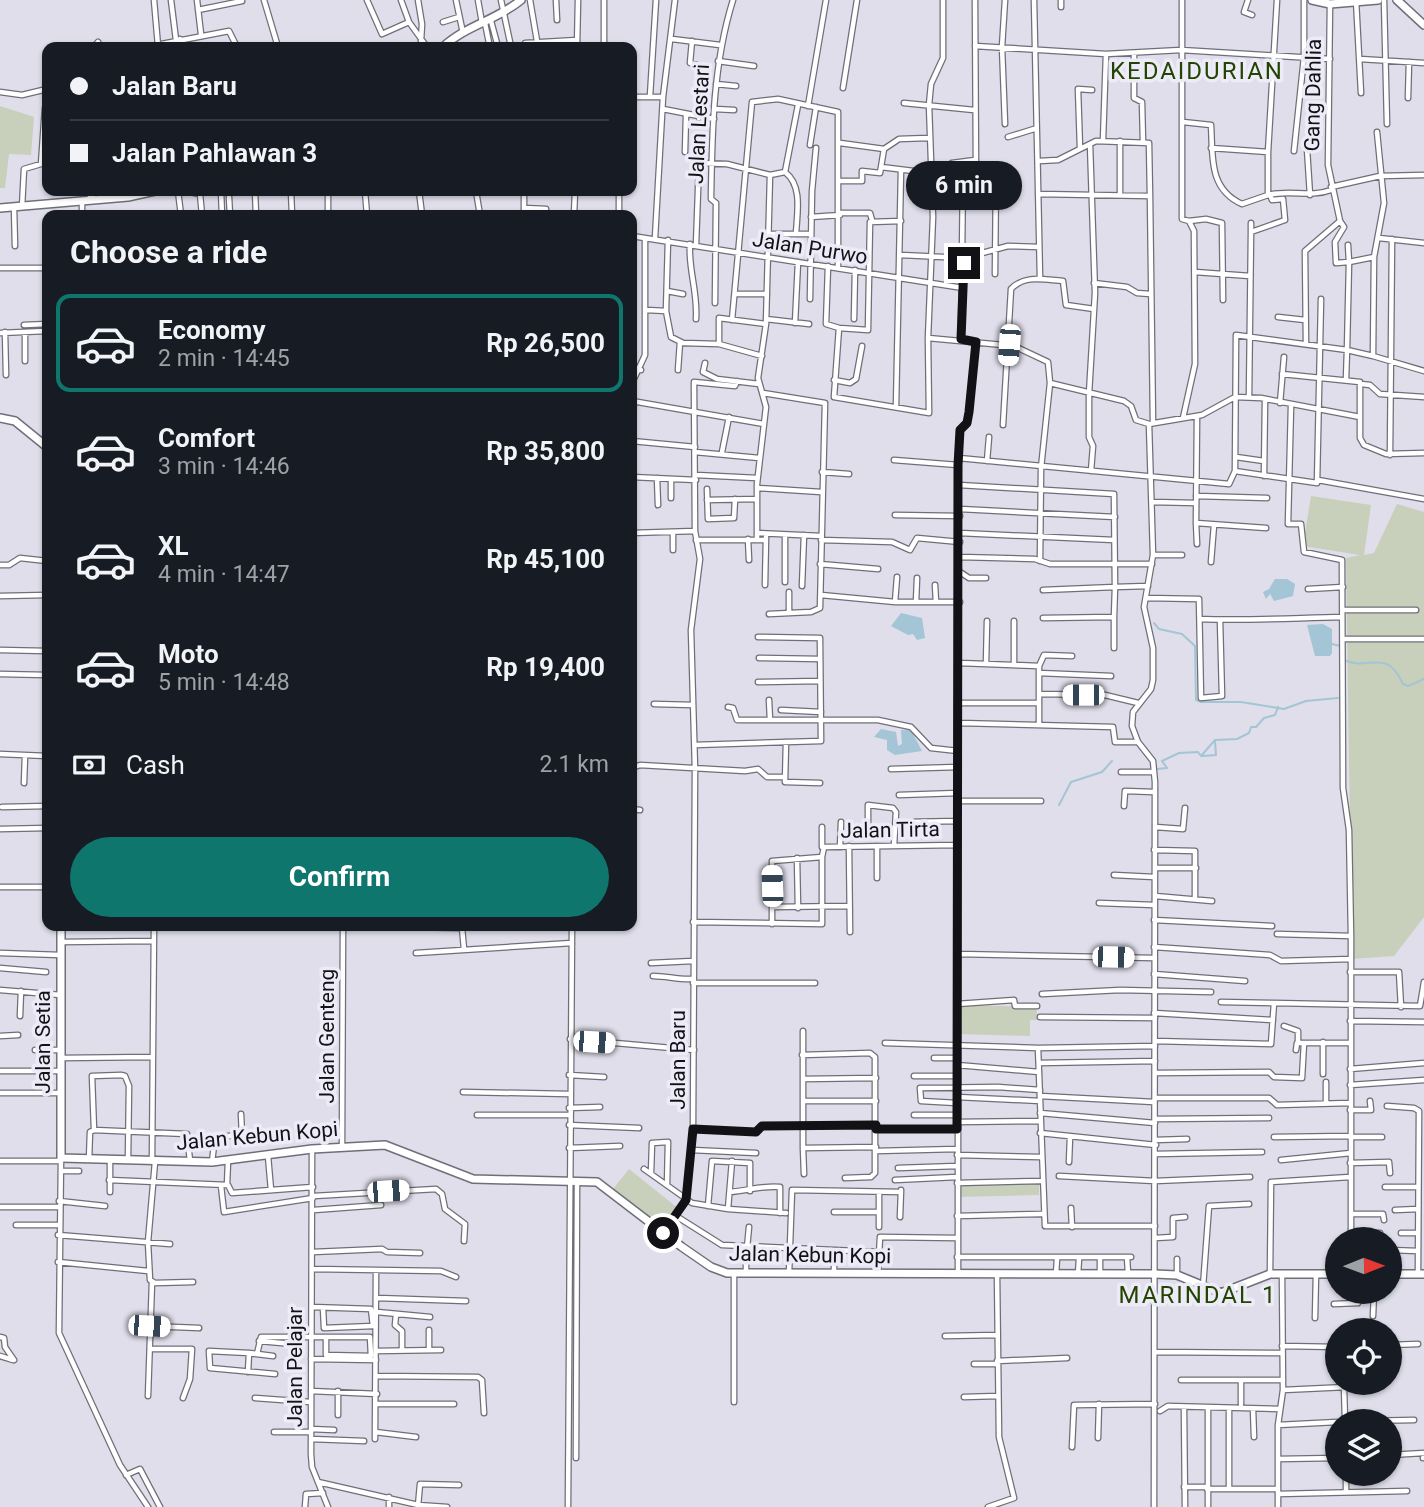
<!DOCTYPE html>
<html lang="en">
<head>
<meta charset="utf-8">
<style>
  body { margin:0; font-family:Roboto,sans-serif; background:#20242c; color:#f1f3f6; height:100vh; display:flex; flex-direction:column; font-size:26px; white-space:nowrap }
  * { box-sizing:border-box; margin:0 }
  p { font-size:23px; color:#9ea1a6 }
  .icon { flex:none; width:38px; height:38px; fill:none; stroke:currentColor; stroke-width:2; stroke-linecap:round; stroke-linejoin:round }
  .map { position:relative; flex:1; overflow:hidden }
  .side { position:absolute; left:42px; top:210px; width:595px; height:721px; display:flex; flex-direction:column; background:#171b24; border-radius:14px; box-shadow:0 2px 5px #0004 }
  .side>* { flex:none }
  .guide { position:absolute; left:42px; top:42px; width:595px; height:154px; border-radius:14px; box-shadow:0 2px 5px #0004; display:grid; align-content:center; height:154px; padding:0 28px; background:#171b24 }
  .needle { width:46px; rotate:89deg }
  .tools { position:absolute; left:1325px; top:1227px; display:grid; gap:14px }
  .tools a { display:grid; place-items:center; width:77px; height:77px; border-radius:50%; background:#171b24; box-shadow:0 2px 5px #0004; font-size:35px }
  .end { position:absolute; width:32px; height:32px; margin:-16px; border:9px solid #121216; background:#fff; box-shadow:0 0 0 4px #fff }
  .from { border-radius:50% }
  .bubble { position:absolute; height:49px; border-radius:24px; background:#171b24; box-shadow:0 2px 5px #0004; font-size:23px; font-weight:700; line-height:49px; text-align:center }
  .car { position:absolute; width:21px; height:42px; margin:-21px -10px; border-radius:9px; box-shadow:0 0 5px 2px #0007; background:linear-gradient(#fff 24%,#345 0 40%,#fff 0 76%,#345 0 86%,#fff 0) }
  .guide b { display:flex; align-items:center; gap:24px; height:66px; font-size:26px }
  .guide b+b { border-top:2px solid #363941 }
  .guide i { width:18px; height:18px; background:#f1f3f6 }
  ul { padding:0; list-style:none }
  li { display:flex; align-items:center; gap:21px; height:98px; margin:0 14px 10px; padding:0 14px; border:4px solid transparent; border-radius:14px }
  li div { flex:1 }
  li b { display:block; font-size:26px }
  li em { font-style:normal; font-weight:700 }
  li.active { border-color:#0f766e }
  li>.icon { width:63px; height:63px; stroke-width:1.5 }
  h2 { padding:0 28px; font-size:32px; line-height:84px }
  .pay { display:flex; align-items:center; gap:18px; height:77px; padding:0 28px; font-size:26px }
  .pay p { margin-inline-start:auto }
  .cta { display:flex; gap:14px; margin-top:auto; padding:14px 28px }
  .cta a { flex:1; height:80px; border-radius:42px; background:#0f766e; color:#fff; font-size:28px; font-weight:700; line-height:80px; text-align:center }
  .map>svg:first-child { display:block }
  .green { fill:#c8cfba }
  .water { fill:#a4c5d5 }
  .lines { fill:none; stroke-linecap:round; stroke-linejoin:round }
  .stream { stroke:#a4c5d5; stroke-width:2 }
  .minor-casing { stroke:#6f6f79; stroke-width:7 }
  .primary-casing { stroke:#6f6f79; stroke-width:10 }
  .minor { stroke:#fff; stroke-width:4.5 }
  .primary { stroke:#fff; stroke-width:7 }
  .route { stroke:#121216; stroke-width:9 }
  .labels { text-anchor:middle; stroke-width:7; stroke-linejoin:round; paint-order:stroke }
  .street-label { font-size:21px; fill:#121216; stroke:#ecebf7 }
  .quarter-label { font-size:24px; letter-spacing:2px; fill:#244500; stroke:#ecebf7 }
</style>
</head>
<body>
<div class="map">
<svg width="1424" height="1507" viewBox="0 0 1424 1507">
  <rect width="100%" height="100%" fill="#dfdeea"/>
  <path class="green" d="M0,106L34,117L31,155L9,154L5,188H0Z
    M1311,496L1371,505L1364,555L1374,553L1397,504L1424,512V917L1394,956L1352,959L1346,558L1360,555L1303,546Z
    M959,1005L1036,1007L1038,1020H1030V1036L958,1034Z
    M629,1169L679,1209L663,1229L613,1189Z
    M1039,1183V1195L959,1197V1186Z"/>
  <path class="water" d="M1275,579H1287L1295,584L1293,596L1274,601L1270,594L1266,599L1263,592L1269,589Z
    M901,613L922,618L925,638L917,640L913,634L908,635L891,626Z
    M1323,624L1332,629V653L1330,656H1315L1307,625Z
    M881,729L896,732L898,746L902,744L901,730H911L922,751L895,755L887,750V740L874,737Z"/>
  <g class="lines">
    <path class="stream" d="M1154,623L1159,629L1182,634L1195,646L1196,700L1201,702H1241L1284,709L1306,701L1338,698
      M1332,644L1340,646L1341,657
      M1344,660C1369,672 1386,646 1403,684L1408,686L1424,679
      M1202,756L1216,755L1215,741
      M1157,769L1167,768L1162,761L1179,753L1198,752L1201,756L1215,740L1237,739L1249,733L1251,727H1256L1264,718L1275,715L1278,707
      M1059,805L1071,782L1102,772L1112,761"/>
    <defs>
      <path id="minor" d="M154,0L158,46
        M171,0L176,40
        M197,0L201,34
        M264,0L278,47
        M367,0L382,34L409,22
        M401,0L409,22L427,47
        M418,0L422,24L421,41
        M456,0L463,33
        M478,0L482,23
        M501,0L510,42
        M530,0L537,41
        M556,0L557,20
        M604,0V47
        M975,0L976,170
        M1034,0L1040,278
        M1061,0V7
        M1182,0V219L1189,221L1194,231L1195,364L1183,418
        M1248,0L1244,12L1252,15
        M1356,0L1361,93
        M1384,0L1387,124
        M198,10L242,1
        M491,21L498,47
        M443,22L459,17
        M485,23L489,43
        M180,39L182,47
        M672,39L720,45
        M692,41L690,63L704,67
        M975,46L1106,54L1181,50L1330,59
        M94,47L98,42
        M146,47L229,31L237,47
        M524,47L525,43L577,40
        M577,47L578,0
        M1134,53V98L1142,102L1143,142
        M1360,59L1424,63
        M718,61L754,66
        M716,84L736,86
        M843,88L857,0
        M0,92L22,95L47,89
        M650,96L656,0
        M632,97H663
        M1408,98L1409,62
        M904,103L974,110
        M808,106L826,0
        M663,109L714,119
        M715,109L734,110
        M699,118L701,96
        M1183,122L1211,125C1213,155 1208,189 1242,204L1268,195V152L1277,0
        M1005,124L1002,47L1005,0
        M1377,132L1384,203L1374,257L1373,356L1424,371
        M1008,137L1034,129
        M1103,140L1106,54
        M1120,141V194
        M840,143L884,149
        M1090,144L1095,293L1089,394V437L1093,446L1091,471
        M810,145L816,107
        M1080,148L1078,89L1092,90
        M1211,148L1268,152
        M884,149L899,139L928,138
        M1307,149L1310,195
        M1294,151L1304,57V0
        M685,152L686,115
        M1039,161L1058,160L1096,141L1149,143L1150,196
        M952,163L975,160
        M881,167L930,173
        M785,172L798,105
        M785,172C803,186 797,213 796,234
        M840,181H862V171L880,173L884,149
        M1331,187L1380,176L1424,175
        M90,191V199
        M93,191V199
        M178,191L181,215
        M221,191L222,215
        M255,191L256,215
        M291,191L292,215
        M328,191V215
        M365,191L367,215
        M419,191L422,215
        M476,191L480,215
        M619,191V215
        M194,193L200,194L202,215
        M1038,194L1150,196L1153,423
        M1268,195C1290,189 1310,198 1331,190
        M229,197L230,215
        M82,200V215
        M22,207L24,169L41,164L45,108
        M14,208L15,246
        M524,208L546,209
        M840,213H870L872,220
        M463,215H487
        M524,215V191
        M574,215L575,191
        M811,217L840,215
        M1189,221L1206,219L1222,223L1223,300
        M1340,221L1344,227L1335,242L1336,263L1349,262L1348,245
        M1251,223V232
        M768,234H810
        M632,236L963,288
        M655,238L663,97L675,0
        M1379,238L1424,243
        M668,240L666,311L671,337L683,343L719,344L762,356
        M690,244C688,269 698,292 696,319
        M696,245L699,163L727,164L770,175L785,172
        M901,255L964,258L1008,246L1039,247
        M828,266L826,324L839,328L868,330L870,222L901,221
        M0,268H47
        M1195,272L1250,276
        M1094,283L1127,287L1137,293L1150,294
        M667,291L683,294
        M735,294H767
        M810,299L812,191L816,148
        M715,303L716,203L711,199C712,132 713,64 733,0
        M647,310L666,311
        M1278,317L1305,320
        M766,319L809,324
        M854,319L855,270
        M732,320L752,102L778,99L838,112V267
        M795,323L798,262
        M24,325L47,324
        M839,328L834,397L929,413L928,338L933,217L929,105L931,84L943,58V0
        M5,332L6,375
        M25,332V361
        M0,333L47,331
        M928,338L1014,346L1048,362L1050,383L1041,468L1040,561
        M961,339L963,172L976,170L996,176L995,274
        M719,344V318L766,324
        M1306,344L1305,251L1340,221L1328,165L1330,4
        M1373,356L1347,350L1349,262L1374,257
        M705,363L703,372L717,379L759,384
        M632,368L641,370
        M678,370L680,342
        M1282,374L1360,382V417
        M834,380L850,383L856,379L862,346
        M632,383L645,355V238
        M1050,383L1124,401L1131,406L1136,420L1149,424L1202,415L1235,397L1261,398L1360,417V438L1364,445L1386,454L1424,453
        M1361,384L1370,385L1380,394L1424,397
        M763,393L825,403L820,608L811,612L769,614
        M1249,397L1251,232L1285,220L1283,199L1272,200L1270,195
        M632,401L764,424
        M1280,403L1284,357
        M1291,406L1288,524H1301L1304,552L1342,560L1343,788L1349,830L1351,936V1239
        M896,407L901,170
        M1149,424L1153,555L1144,607L1153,648V680L1151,689L1133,712L1132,726L1138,742L1153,761L1155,782L1154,1507
        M1003,425L1011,289C1025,274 1045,280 1063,281L1066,305L1094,309
        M632,441L695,447
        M695,452L759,458
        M722,452L729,417
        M1390,455L1392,239
        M1236,457L1264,461
        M959,458L1229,484L1235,471L1236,335L1347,350L1346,379
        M894,460L958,465
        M987,461L989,437
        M1235,471L1317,483L1321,299
        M822,472L849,474
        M696,475L757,478
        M1264,476L1265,399
        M632,477L696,480
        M657,478L658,505
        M671,479V498
        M1318,480L1424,499
        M959,485L1114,494L1115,587L1043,590
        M757,488L821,492
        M707,489L708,519L734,518L735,499
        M1196,496L1267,498
        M707,500L757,499
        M1152,502L1196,503
        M960,509L1115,517
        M895,515L960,516
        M1196,523L1197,416
        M673,532V550
        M632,533L695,531
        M757,533L821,536
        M960,533L1114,540
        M785,535V582
        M748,539L749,560
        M757,539V484L766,407L758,378L766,324L770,175
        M696,540H766
        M821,540L892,542L910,550L917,538L960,542
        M1197,544L1196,523L1266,528
        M1153,555H1182
        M960,557L1035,559L1050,564H1152
        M1211,562L1214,525
        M820,564L878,569
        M0,565H9L20,558L47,561
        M960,572L969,578H986
        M765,585L766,537
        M935,585L936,602
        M802,586L804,535
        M1308,589L1343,587
        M789,592V613
        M821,595L895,602H960
        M0,596L47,595
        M1146,598L1199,599L1201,698L1222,696L1220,620
        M895,602L897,577
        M916,602L917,578
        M1343,610H1416
        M1043,618L1114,617L1115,587L1148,586
        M1200,619C1248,621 1294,618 1342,617
        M1014,621V665
        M1343,639H1424
        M1114,648V617
        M0,650L47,651
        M759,658L820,659
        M960,663L1039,666V724
        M986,664L987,621
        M1039,666L1044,655L1072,656
        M1039,673L1111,676
        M0,674L47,675
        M758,682L820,681
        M1039,694L1105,695L1138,703
        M769,700L770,720H878L911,727L931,748L958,751
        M960,703H1039
        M654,704L693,705
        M728,707L733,708L737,720H769
        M781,710L821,712
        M959,723L1113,727L1115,742H1138
        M786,742L785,782L820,783
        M695,745L821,741L820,638L758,637
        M0,754L47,756
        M632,768L640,765L745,771L758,769L767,777H785
        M891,769L958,767
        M1121,772H1154
        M24,783L25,756
        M899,795L958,793
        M958,801H1041
        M1124,806L1125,791L1154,792
        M2,807L47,806
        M632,809L640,810
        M909,822L958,821
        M822,827V847
        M1155,827L1183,829L1185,808
        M0,829L47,828
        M868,833V805L893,808L896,812L894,845
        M841,834L894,832
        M849,846L850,932
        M877,846V878
        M840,847L841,822
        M1154,850L1195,851V899
        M797,858L798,908
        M1155,868H1196
        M1114,875L1154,877
        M0,887H47
        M1155,896L1212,901
        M1099,903L1154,905
        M773,907L849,906
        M1154,920L1272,926
        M693,922L822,924V857
        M772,924V861L822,857L824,847L958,845
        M1277,934L1351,936
        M61,942L154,941
        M1154,947L1270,955L1281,961L1351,959
        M0,953L60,955
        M416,953L572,943
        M958,954L1153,958
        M651,963L693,961
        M0,968L46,972
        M1350,972H1399L1401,1007
        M1154,974L1245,981
        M653,976C667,976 678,980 693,979
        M693,983H815
        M0,990L61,995
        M1042,994L1120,990L1211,992
        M1221,1002L1274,1003
        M957,1004L1014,1000L1015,1006H1037
        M1154,1013L1273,1020
        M20,1016L21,991
        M1040,1017L1155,1018
        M1350,1021L1424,1022
        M1284,1026L1298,1031V1043
        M803,1031V1148L876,1147
        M0,1036L18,1035
        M570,1039L694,1050
        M1155,1041L1271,1044L1274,1003L1420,1006L1424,982
        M1323,1042V1074
        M885,1043L1038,1048L1155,1046
        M1038,1048L1045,1226H1155
        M35,1050H60
        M1296,1050L1297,1043H1350
        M802,1055L870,1053L875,1057V1173L871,1177L845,1178
        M61,1058L152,1057
        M934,1058H957
        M1039,1063L1155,1061
        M957,1065L1039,1072
        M1350,1069L1424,1063
        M0,1071H60
        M1155,1073L1269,1072L1274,1077L1302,1078L1304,1043
        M569,1075L604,1077
        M914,1076H957
        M803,1079L876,1078
        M1350,1085L1424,1080
        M463,1092L569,1094
        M0,1093H61
        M1040,1096L1154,1102
        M957,1097L1040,1101
        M1155,1098H1269L1277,1105L1350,1103
        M803,1101H876
        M957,1103L921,1101L920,1088L998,1087L1040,1090
        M1326,1103V1082
        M1387,1106L1414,1108L1419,1111L1418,1274
        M569,1108L600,1107
        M1350,1110H1371L1370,1101
        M1040,1113L1155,1123
        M477,1115H568
        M914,1115H957
        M1155,1119L1269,1118
        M957,1122L1040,1121
        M569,1125L639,1128
        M693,1129L756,1132L762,1126L876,1125
        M876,1129H957
        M94,1130L187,1134L190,1161
        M1040,1133L1156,1145
        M1274,1137L1350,1136
        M1350,1137H1382
        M1155,1140L1187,1139
        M342,1147L343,926L462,928L464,949
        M569,1148L620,1146
        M803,1148L804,1174
        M312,1149L311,1454L312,1467L328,1507
        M692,1150L756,1153
        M876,1151L957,1149
        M1155,1154L1262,1152
        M957,1155L1040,1157
        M268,1156L271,1190
        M61,1158L59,1333L120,1465L148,1507
        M89,1159L90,1132L94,1130L92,1076L121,1075L125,1076L129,1086L128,1159
        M1281,1160L1351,1153
        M0,1161H61
        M152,1161L154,926
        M155,1162L148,1242L150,1280L155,1283L193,1282
        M212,1162L215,1137L242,1135L241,1114
        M1069,1162L1070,1137
        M1350,1163L1389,1162L1390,1173
        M898,1168L957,1166
        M644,1169L692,1203L728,1209L786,1213
        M61,1171H79
        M651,1173L652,1143L668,1142L667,1185
        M1059,1176L1155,1181L1250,1177
        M109,1180L227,1185L228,1161
        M895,1180L957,1177
        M957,1183L1041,1181
        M228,1185L232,1193L313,1187
        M221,1186L224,1212L313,1198
        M1385,1187H1418
        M110,1192V1160
        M730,1192C747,1191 763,1185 780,1187V1213
        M314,1196L436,1189L442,1194L445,1209L465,1224L464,1241
        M59,1201L105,1206
        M708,1206L712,1161L750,1163V1191
        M0,1207H59
        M1071,1208L1072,1227
        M728,1209L732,1161
        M314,1210L381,1205
        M1395,1210L1418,1209
        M834,1212H879
        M1351,1214H1383L1384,1220
        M676,1216L722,1245L879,1252
        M957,1216L1042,1214
        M900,1217L901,1190
        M16,1225H58
        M879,1227V1192
        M663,1233L686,1201L693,1129L695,769L691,630L700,559L695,531L694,382L735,386L737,381
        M1351,1233H1380
        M1401,1233H1418
        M58,1235L170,1244
        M1155,1238L1173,1237V1218L1185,1217
        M747,1248L749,1227
        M1390,1250L1418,1251
        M313,1252L382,1249L387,1252L420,1253
        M957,1257H1131
        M1127,1257L1128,1273
        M58,1262L148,1271
        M312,1269L441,1271L456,1277
        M734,1273V1402
        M789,1273L792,1190L901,1192
        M834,1273V1251
        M878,1273L880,1237L957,1238
        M958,1273V465L960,430L968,420L976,342
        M746,1274V1248
        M1056,1274L1057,1259
        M1078,1274L1079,1259
        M1100,1274V1259
        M1177,1274V1259
        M1270,1274L1271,1182L1350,1177
        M1203,1287L1209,1206L1249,1204
        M377,1298L466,1301
        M1334,1304L1358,1303L1360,1292
        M312,1307L371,1309L373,1326L324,1328L323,1308
        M377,1312L430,1317
        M396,1314L395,1325L402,1331V1350
        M1373,1316L1374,1292
        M1315,1318L1316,1274
        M149,1326L199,1328
        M1381,1328V1330
        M945,1336L997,1335
        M0,1337L4,1338L5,1347L14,1360
        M259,1341L293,1344L295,1338
        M1390,1345L1418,1344
        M1282,1346L1337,1347
        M150,1349H192L190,1379L183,1398
        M429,1350V1330
        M376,1351L441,1350
        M1155,1352L1282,1353
        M249,1353L209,1351L210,1368L275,1374
        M257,1354L261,1337H370L371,1356L326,1355V1338
        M0,1356L13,1360
        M311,1359L376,1360
        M997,1361L1067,1358
        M974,1364H997
        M248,1372L249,1353L273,1356
        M377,1376L478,1377L482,1380L484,1413
        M1181,1380H1283
        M1241,1380V1404
        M1347,1382V1383
        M1344,1387L1345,1421
        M1283,1390L1347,1387
        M311,1391L377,1394
        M148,1396L152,1282
        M964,1397L998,1396
        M255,1398L310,1402
        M376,1404H454
        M1184,1409L1185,1507
        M1208,1409V1507
        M1229,1409V1487
        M1253,1409L1254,1437
        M1160,1411L1168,1406L1280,1409
        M338,1415V1391
        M1360,1421L1414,1420
        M1278,1425L1337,1422
        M311,1429L334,1430
        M274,1432H311
        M375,1432L416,1437
        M1098,1438L1099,1404
        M311,1439L364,1441
        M375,1439L376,1270
        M1072,1447L1074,1405L1155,1404
        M1390,1455L1424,1453
        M576,1458L577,1181
        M1423,1458H1424
        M1278,1459L1337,1458
        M126,1475L140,1469L160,1507
        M318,1482L418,1505L447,1507
        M1184,1487H1207
        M1207,1489H1278
        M1346,1492V1474
        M1278,1494L1407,1491
        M418,1506L420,1484L459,1485
        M305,1507L306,1494L323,1493
        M389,1507V1497
        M568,1507L572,926
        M988,1507L1014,1498L999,1437L997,1273
        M1278,1507V1425L1283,1390L1282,1274"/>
      <path id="primary" d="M1312,0L1330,4L1378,0
        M1397,0L1424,25
        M443,47C465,26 497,20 521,0
        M0,208L128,197L155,191
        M0,418L15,421L47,447
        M61,926V1158L212,1162L312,1149L385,1145L473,1179L597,1182L682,1247L711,1267L727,1273L1155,1274L1177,1275L1221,1293L1270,1274H1337
        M1390,1274H1424"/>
    </defs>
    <use href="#minor" class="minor-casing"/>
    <use href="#primary" class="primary-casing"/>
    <use href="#minor" class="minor"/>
    <use href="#primary" class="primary"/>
  </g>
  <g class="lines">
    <path class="route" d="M663,1233L686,1200L693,1129L756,1132L762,1126L876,1125V1129H957L958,465L960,430L967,423L969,412L976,342L961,339L964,263"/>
  </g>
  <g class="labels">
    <g class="street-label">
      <text transform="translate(1313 95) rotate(-89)" y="7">Gang Dahlia</text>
      <text transform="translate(699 124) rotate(-87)" y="7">Jalan Lestari</text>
      <text transform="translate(810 248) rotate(9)" y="7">Jalan Purwo</text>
      <text transform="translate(890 830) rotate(-1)" y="7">Jalan Tirta</text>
      <text transform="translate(327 1036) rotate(-90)" y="7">Jalan Genteng</text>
      <text transform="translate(43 1042) rotate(-90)" y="7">Jalan Setia</text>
      <text transform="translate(678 1060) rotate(-90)" y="7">Jalan Baru</text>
      <text transform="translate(257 1136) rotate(-5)" y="7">Jalan Kebun Kopi</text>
      <text transform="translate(810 1255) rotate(1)" y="7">Jalan Kebun Kopi</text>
      <text transform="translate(295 1367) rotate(-90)" y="7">Jalan Pelajar</text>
    </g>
    <g class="quarter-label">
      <text x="1197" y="79">KEDAIDURIAN</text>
      <text x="1198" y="1303">MARINDAL 1</text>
    </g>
  </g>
</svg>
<div class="tools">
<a><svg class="needle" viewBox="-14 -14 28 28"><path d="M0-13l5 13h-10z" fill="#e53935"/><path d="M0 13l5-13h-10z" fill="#9ea1a6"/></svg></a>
<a><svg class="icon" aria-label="locate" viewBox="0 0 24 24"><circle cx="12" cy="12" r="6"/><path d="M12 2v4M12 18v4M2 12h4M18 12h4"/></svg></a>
<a><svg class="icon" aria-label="layers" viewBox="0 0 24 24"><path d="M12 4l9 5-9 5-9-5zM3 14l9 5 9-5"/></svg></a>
</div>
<i class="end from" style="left:663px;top:1233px"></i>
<i class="end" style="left:964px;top:263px"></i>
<div class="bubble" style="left:906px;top:161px;width:116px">6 min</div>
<i class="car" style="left:1009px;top:345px;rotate:184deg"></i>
<i class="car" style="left:1083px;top:695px;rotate:270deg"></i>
<i class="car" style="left:772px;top:886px;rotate:358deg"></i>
<i class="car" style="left:1113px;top:957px;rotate:91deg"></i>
<i class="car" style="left:594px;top:1042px;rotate:94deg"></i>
<i class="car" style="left:388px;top:1191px;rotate:86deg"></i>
<i class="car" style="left:149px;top:1326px;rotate:93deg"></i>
<div class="guide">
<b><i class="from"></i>Jalan Baru</b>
<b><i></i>Jalan Pahlawan 3</b>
</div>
<section class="side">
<h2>Choose a ride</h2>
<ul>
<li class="active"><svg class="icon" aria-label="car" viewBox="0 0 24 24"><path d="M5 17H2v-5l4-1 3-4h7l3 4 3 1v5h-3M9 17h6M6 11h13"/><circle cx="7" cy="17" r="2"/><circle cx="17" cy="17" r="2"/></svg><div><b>Economy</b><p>2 min · 14:45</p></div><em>Rp 26,500</em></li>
<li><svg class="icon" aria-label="car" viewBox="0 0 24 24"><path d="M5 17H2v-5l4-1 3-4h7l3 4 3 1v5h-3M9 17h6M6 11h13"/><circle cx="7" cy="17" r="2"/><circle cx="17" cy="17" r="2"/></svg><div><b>Comfort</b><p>3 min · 14:46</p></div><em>Rp 35,800</em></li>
<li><svg class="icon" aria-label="car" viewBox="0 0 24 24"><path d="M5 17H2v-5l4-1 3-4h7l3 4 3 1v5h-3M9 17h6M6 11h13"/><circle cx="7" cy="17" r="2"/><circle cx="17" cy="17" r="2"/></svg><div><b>XL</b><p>4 min · 14:47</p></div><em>Rp 45,100</em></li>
<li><svg class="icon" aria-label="car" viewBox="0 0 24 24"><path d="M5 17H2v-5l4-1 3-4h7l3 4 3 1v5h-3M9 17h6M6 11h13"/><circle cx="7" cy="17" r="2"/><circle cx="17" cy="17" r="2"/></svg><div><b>Moto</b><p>5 min · 14:48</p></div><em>Rp 19,400</em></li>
</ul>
<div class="pay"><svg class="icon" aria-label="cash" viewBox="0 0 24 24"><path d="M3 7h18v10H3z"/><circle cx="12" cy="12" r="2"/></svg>Cash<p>2.1 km</p></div>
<div class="cta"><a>Confirm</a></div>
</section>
</div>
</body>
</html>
